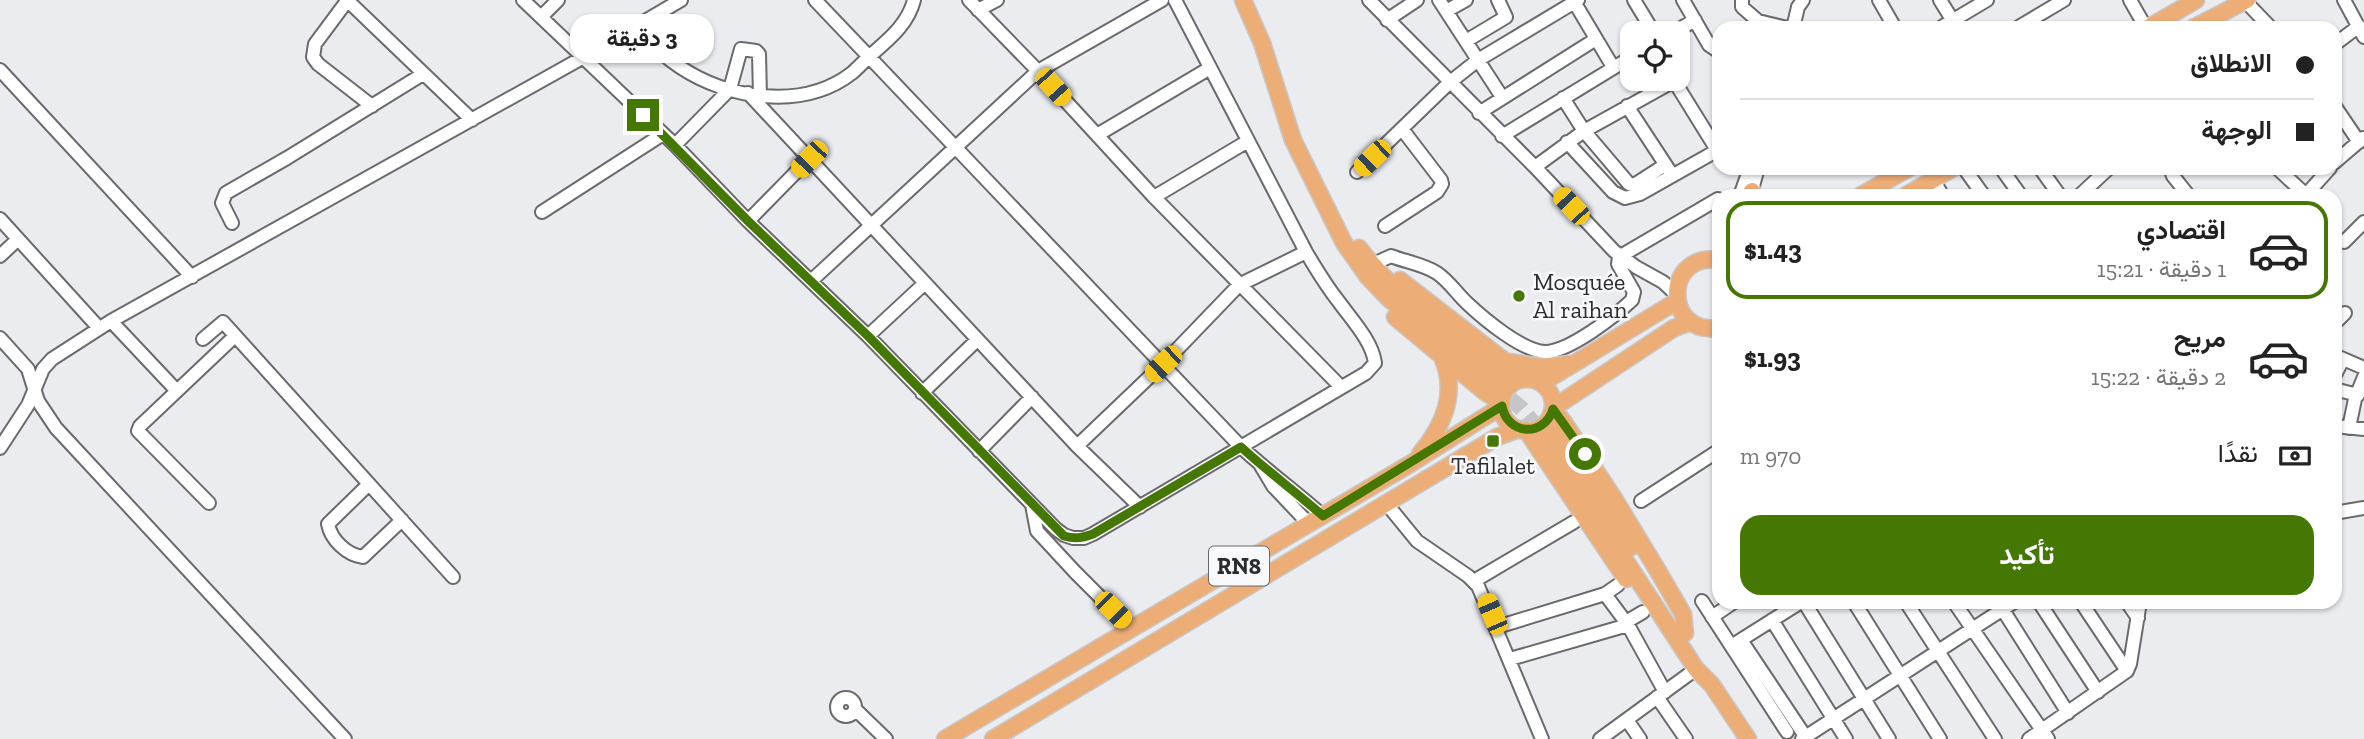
<!DOCTYPE html>
<html lang="ar">
<head>
<meta charset="utf-8">
<style>
  body { margin:0; font-family:"Zilla Slab",Vazirmatn,serif; background:#f2f2f2; color:#222; direction:rtl; height:100vh; display:flex; flex-direction:column; font-size:26px; white-space:nowrap }
  * { box-sizing:border-box; margin:0 }
  p { font-size:23px; color:#767676 }
  .icon { flex:none; width:38px; height:38px; fill:none; stroke:currentColor; stroke-width:2; stroke-linecap:round; stroke-linejoin:round }
  .map { position:relative; flex:1; overflow:hidden; direction:ltr }
  .details { position:absolute; left:1712px; top:189px; width:630px; height:420px; display:flex; flex-direction:column; background:#fff; border-radius:21px; box-shadow:0 2px 5px #0004; direction:rtl }
  .details>* { flex:none }
  .hud { position:absolute; left:1712px; top:21px; width:630px; height:154px; border-radius:21px; box-shadow:0 2px 5px #0004; direction:rtl; display:grid; align-content:center; height:154px; padding:0 28px; background:#fff }
  .tools { position:absolute; left:1620px; top:21px; display:grid; gap:14px }
  .tools a { display:grid; place-items:center; width:70px; height:70px; border-radius:14px; background:#fff; box-shadow:0 2px 5px #0004; font-size:35px }
  .end { position:absolute; width:32px; height:32px; margin:-16px; border:9px solid #457802; background:#fff; box-shadow:0 0 0 4px #fff }
  .from { border-radius:50% }
  .bubble { position:absolute; height:49px; border-radius:21px; background:#fff; box-shadow:0 2px 5px #0004; font-size:23px; font-weight:700; line-height:49px; text-align:center; direction:rtl }
  .car { position:absolute; width:21px; height:42px; margin:-21px -10px; border-radius:9px; box-shadow:0 0 5px 2px #0007; background:linear-gradient(#f5c518 24%,#345 0 40%,#f5c518 0 76%,#345 0 86%,#f5c518 0) }
  .hud b { display:flex; align-items:center; gap:24px; height:66px; font-size:26px }
  .hud b+b { border-top:2px solid #e0e0e0 }
  .hud i { width:18px; height:18px; background:#222 }
  ul { padding:12px 0 0; list-style:none }
  li { display:flex; align-items:center; gap:21px; height:98px; margin:0 14px 10px; padding:0 14px; border:4px solid transparent; border-radius:21px }
  li div { flex:1 }
  li b { display:block; font-size:26px }
  li em { font-style:normal; font-weight:700 }
  li.current { border-color:#457802 }
  li>.icon { width:63px; height:63px; stroke-width:1.5 }
  .pay { display:flex; align-items:center; gap:18px; height:77px; padding:0 28px; font-size:26px }
  .pay p { margin-inline-start:auto }
  .button { display:flex; gap:14px; margin-top:auto; padding:14px 28px }
  .button a { flex:1; height:80px; border-radius:21px; background:#457802; color:#fff; font-size:28px; font-weight:700; line-height:80px; text-align:center }
  .map>svg:first-child { display:block }
  .lines { fill:none; stroke-linecap:round; stroke-linejoin:round }
  .major-tunnel { stroke:#c5c6c9; stroke-width:16; stroke-dasharray:16 8; stroke-linecap:butt }
  .minor-casing { stroke:#6a6a6e; stroke-width:16 }
  .major-casing { stroke:#c8c8c8; stroke-width:19 }
  .minor { stroke:#fff; stroke-width:12 }
  .major { stroke:#edad77; stroke-width:16 }
  .route { stroke:#457802; stroke-width:9 }
  .poi-dot { fill:#457802; stroke:#f9f9fd; stroke-width:2.5 }
  .labels { text-anchor:middle; stroke-width:5; stroke-linejoin:round; paint-order:stroke }
  .shield { fill:#f9f9fd; stroke:#696a6b; stroke-width:2 }
  .shield-label { font-size:23px; font-weight:bold; fill:#2b2c2d }
  .poi-label { font-size:24px; fill:#2b2c2d; stroke:#f9f9fd; text-anchor:start }
</style>
</head>
<body>
<div class="map">
<svg width="2364" height="739" viewBox="0 0 2364 739">
  <rect width="100%" height="100%" fill="#ebecf0"/>
  <g class="lines">
    <path class="major-tunnel" d="M1492,383L1522,409L1547,440"/>
    <defs>
      <path id="minor" d="M347,0L472,120
        M523,0L675,145L748,221L868,336L1056,529L1064,535L1073,538H1084L1093,534L1366,373L1375,363C1372,341 1352,320 1339,302C1327,287 1316,269 1306,252L1175,0
        M815,0L1241,447C1267,471 1296,492 1323,516
        M969,0L1038,71L1154,197L1341,387
        M1369,0L1535,167L1614,251L1636,267L1663,282L1676,294
        M1439,0L1502,97
        M1573,0L1613,67
        M1634,0L1654,33
        M1683,0L1709,45L1718,51
        M1742,0V7L1758,21L1787,28
        M1879,0L1895,28
        M1940,0L1953,21
        M2130,0L2146,28
        M2344,0L2364,37
        M347,1L315,44L313,57L318,64L372,106
        M2245,1L2271,28
        M978,10L997,0
        M1448,10L1466,0
        M541,17L558,0
        M1387,20L1417,0
        M637,26C649,41 663,56 680,67C728,99 803,111 852,73C859,67 865,60 872,54C889,39 908,24 914,0
        M1793,28L1798,7L1803,0
        M1940,28L1987,0
        M2017,28L2064,0
        M1673,33L1695,20
        M1466,41L1506,17L1498,0
        M2334,45L2359,26
        M0,70L192,277
        M1673,79L1717,150
        M748,93L1077,446L1140,507
        M1563,98L1584,131L1629,184L1634,185L1665,165
        M2334,105L2359,142
        M1627,106L1669,170
        M1479,113L1596,39
        M1097,135L1210,68
        M1502,136L1633,56
        M1567,142L1613,192L1625,198L1640,194L1718,150
        M675,145L730,89L741,49L756,51L759,54L760,96
        M2334,163L2363,138
        M1535,167L1584,131L1674,81
        M1964,168L1984,196
        M2001,168L2021,196
        M2040,168L2060,196
        M2170,168L2173,176L2189,196
        M2277,168L2306,195
        M1357,172L1449,83L1478,60L1578,0
        M1933,180L1943,196
        M1740,196L1750,168
        M1750,196L1758,168
        M2079,196L2109,168
        M2305,196L2330,168
        M1154,197L1248,141
        M542,212L663,134
        M0,219L99,328
        M748,221L809,159
        M232,223L222,203L226,193L287,158L423,74
        M1385,226L1437,192L1442,184L1441,180L1402,129
        M2344,242L2364,222
        M0,256L18,239
        M1380,261L1391,256C1406,262 1423,264 1437,273C1449,281 1457,294 1468,304C1484,319 1522,351 1545,352C1569,352 1615,316 1632,300L1634,292L1618,264L1619,257L1718,199
        M811,281L1038,71L1162,0
        M111,321L177,391
        M2334,324L2345,313
        M868,336L925,283
        M0,338L28,369L38,401L56,428L345,739
        M203,339L223,322L453,577
        M2334,355L2364,368
        M2334,377L2343,359
        M2334,389L2358,395
        M922,393L977,340
        M2334,426L2364,429
        M2349,428L2355,399L2364,377
        M1077,446L1163,364L1239,285L1306,252
        M0,448L28,405L43,369L52,359L111,321L582,58L681,0
        M979,451L1032,397
        M1261,466L1273,486L1309,524
        M369,484L328,524C331,540 347,555 363,557L402,520
        M1641,501L1718,451
        M209,503L138,431L140,426L235,336
        M1386,503L1417,541L1468,576L1478,586L1542,739
        M1032,505L1037,531L1075,572L1132,629
        M2334,513L2364,508
        M1474,581L1574,522
        M1605,594L1628,625L1665,692
        M1702,601L1787,732
        M1804,602L1889,739
        M1854,602L1940,739
        M1906,602L1995,739
        M1954,602L2048,739
        M1998,602L2068,713
        M2039,602L2098,692
        M2081,602L2127,671
        M2127,602L2138,618
        M1712,617L1734,602
        M1772,620L1846,739
        M1626,622L1643,612
        M1497,627L1605,594L1618,585
        M1741,640L1807,739
        M1736,643L1801,602
        M1510,659L1628,625
        M1657,697L1686,739
        M837 707a9 9 0 1 1 18 0a9 9 0 1 1-18 0Z
        M855,709L886,739
        M1627,720L1640,739
        M1600,739L1696,669
        M1802,739L2014,602
        M2029,739L2127,671L2130,664L2140,602"/>
      <path id="major" d="M1243,0L1262,43L1293,140L1344,243L1368,277L1389,299L1492,383
        M2148,28L2196,0
        M2193,28L2247,0
        M1752,191L1753,196
        M1860,196L1909,168
        M1905,196L1953,168
        M1359,248C1398,299 1452,336 1502,376
        M1718,260C1663,253 1664,335 1718,328
        M1400,280L1528,379
        M1395,317L1485,392L1502,403
        M1509,362L1542,367L1570,364
        M1501 405a26 26 0 1 1 52 0a26 26 0 1 1-52 0Z
        M1542,383L1677,301
        M1553,408L1674,328L1691,322
        M1553,409L1563,421L1615,500L1658,571L1683,614L1685,633
        M1526,430L1626,579
        M1556,433L1631,547
        M1547,440L1696,669L1712,685L1748,739
        M1420,454C1444,425 1458,393 1442,357
        M945,739L1410,464L1502,406
        M993,739L1497,437L1519,429"/>
    </defs>
    <use href="#minor" class="minor-casing"/>
    <use href="#major" class="major-casing"/>
    <use href="#minor" class="minor"/>
    <use href="#major" class="major"/>
  </g>
  <g class="lines">
    <path class="route" d="M643,115L748,221L868,336L1064,536C1075,539 1082,538 1093,534L1241,447C1267,471 1296,492 1323,516L1502,406C1507,435 1544,438 1553,409L1585,454"/>
  </g>
  <g class="poi-dot">
    <circle cx="1519" cy="296" r="7"/>
    <rect x="1486" y="434" width="14" height="14" rx="3.5"/>
  </g>
  <g class="labels">
    <rect class="shield" x="1209" y="546.5" width="60" height="39" rx="5"/>
    <g class="shield-label">
      <text x="1239" y="574">RN8</text>
    </g>
    <g class="poi-label">
      <text x="1533" y="290">Mosquée<tspan x="1533" dy="28">Al raihan</tspan></text>
      <text x="1493" y="474" text-anchor="middle">Tafilalet</text>
    </g>
  </g>
</svg>
<div class="tools">
<a><svg class="icon" aria-label="locate" viewBox="0 0 24 24"><circle cx="12" cy="12" r="6"/><path d="M12 2v4M12 18v4M2 12h4M18 12h4"/></svg></a>
</div>
<i class="end from" style="left:1585px;top:454px"></i>
<i class="end" style="left:643px;top:115px"></i>
<div class="bubble" style="left:570px;top:14px;width:144px">3 دقيقة</div>
<i class="car" style="left:1053px;top:87px;rotate:138deg"></i>
<i class="car" style="left:1372px;top:158px;rotate:226deg"></i>
<i class="car" style="left:809px;top:159px;rotate:224deg"></i>
<i class="car" style="left:1571px;top:206px;rotate:317deg"></i>
<i class="car" style="left:1163px;top:364px;rotate:226deg"></i>
<i class="car" style="left:1113px;top:610px;rotate:135deg"></i>
<i class="car" style="left:1492px;top:614px;rotate:337deg"></i>
<div class="hud">
<b><i class="from"></i>الانطلاق</b>
<b><i></i>الوجهة</b>
</div>
<section class="details">
<ul>
<li class="current"><svg class="icon" aria-label="car" viewBox="0 0 24 24"><path d="M5 17H2v-5l4-1 3-4h7l3 4 3 1v5h-3M9 17h6M6 11h13"/><circle cx="7" cy="17" r="2"/><circle cx="17" cy="17" r="2"/></svg><div><b>اقتصادي</b><p>1 دقيقة · 15:21</p></div><em>$1.43</em></li>
<li><svg class="icon" aria-label="car" viewBox="0 0 24 24"><path d="M5 17H2v-5l4-1 3-4h7l3 4 3 1v5h-3M9 17h6M6 11h13"/><circle cx="7" cy="17" r="2"/><circle cx="17" cy="17" r="2"/></svg><div><b>مريح</b><p>2 دقيقة · 15:22</p></div><em>$1.93</em></li>
</ul>
<div class="pay"><svg class="icon" aria-label="cash" viewBox="0 0 24 24"><path d="M3 7h18v10H3z"/><circle cx="12" cy="12" r="2"/></svg>نقدًا<p>970 m</p></div>
<div class="button"><a>تأكيد</a></div>
</section>
</div>
</body>
</html>
